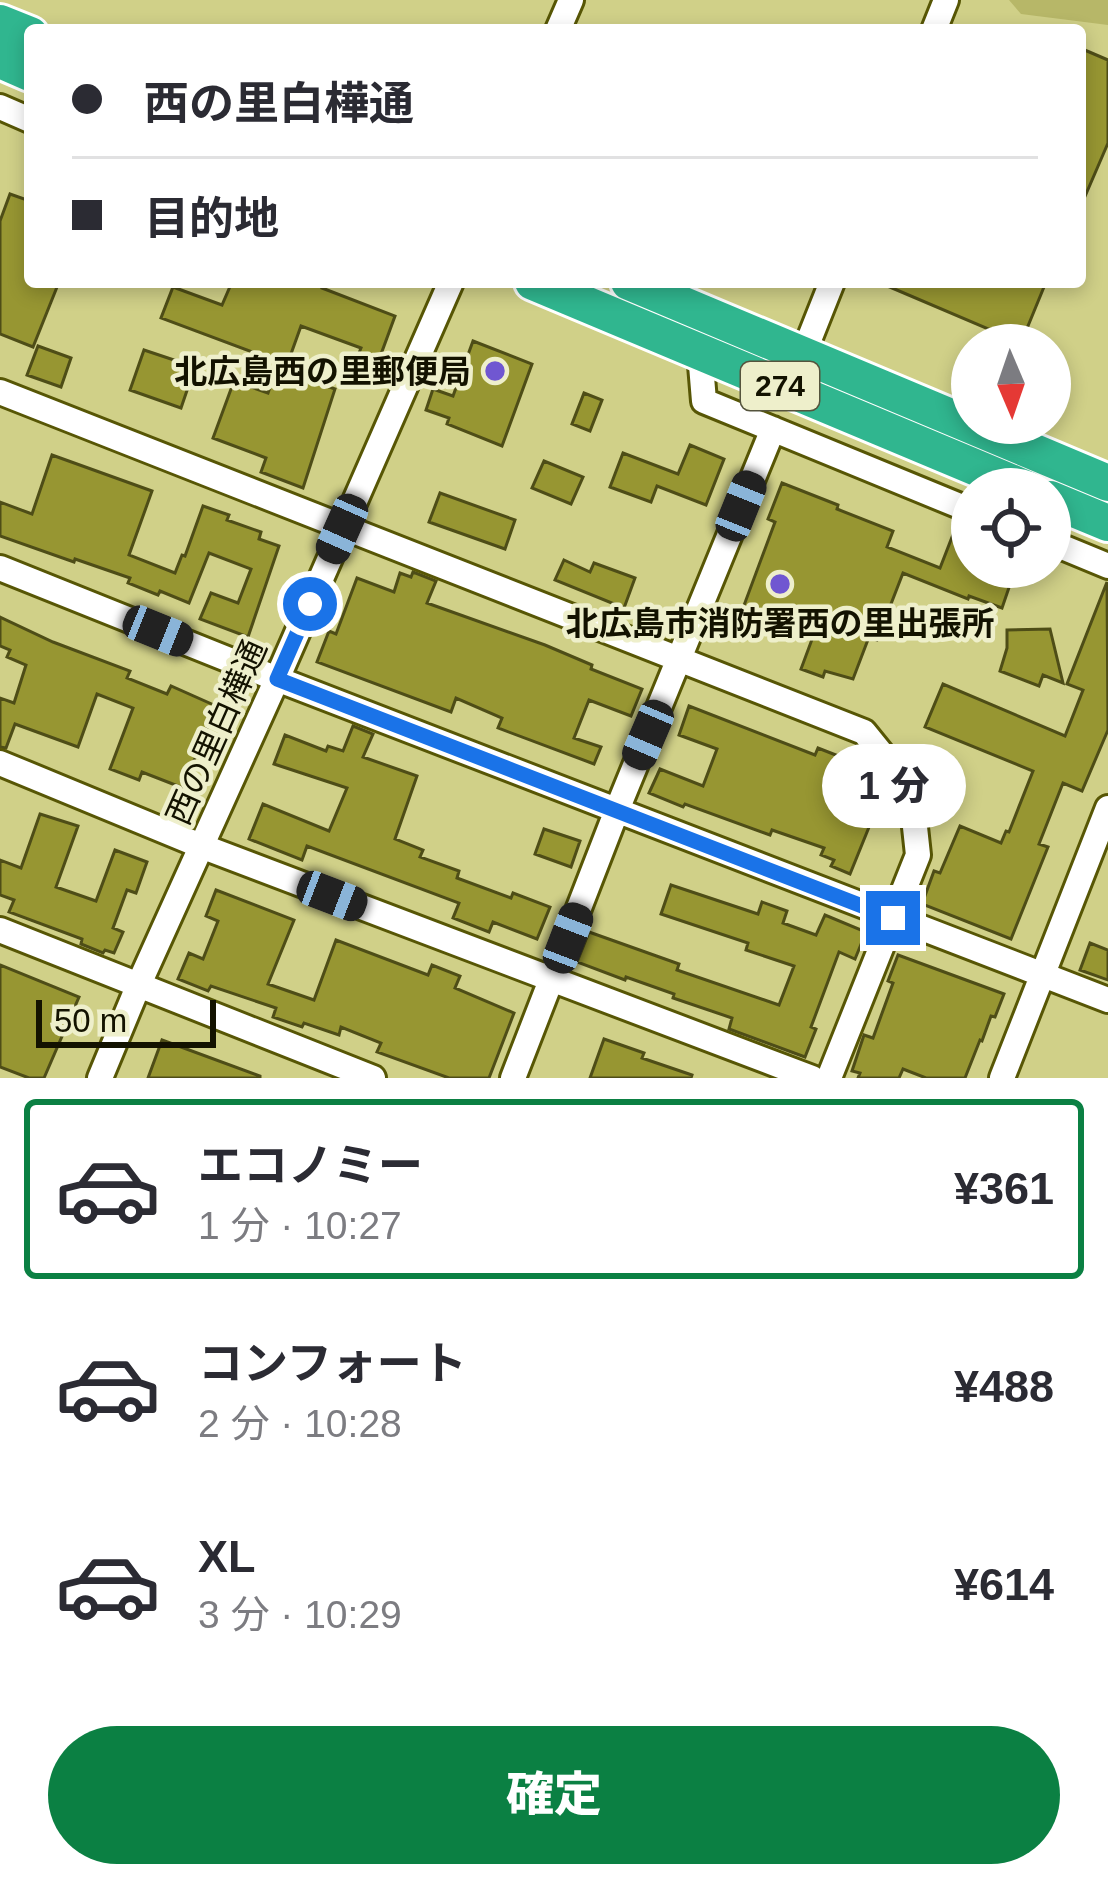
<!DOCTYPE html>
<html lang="ja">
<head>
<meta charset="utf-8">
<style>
  body { margin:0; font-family:Arial,"Noto Sans JP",sans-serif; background:#f7f7f7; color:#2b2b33; height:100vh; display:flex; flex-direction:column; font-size:45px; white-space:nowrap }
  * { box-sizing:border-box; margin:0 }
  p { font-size:39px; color:#7c7c81 }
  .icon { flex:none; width:66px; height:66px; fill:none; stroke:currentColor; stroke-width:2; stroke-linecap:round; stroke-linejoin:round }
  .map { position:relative; height:1078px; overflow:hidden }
  .drawer { display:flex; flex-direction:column; background:#fff; flex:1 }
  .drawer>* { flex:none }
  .banner { position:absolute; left:24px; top:24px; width:1062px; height:264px; border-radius:12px; box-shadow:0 6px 18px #0003; display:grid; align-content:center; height:264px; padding:0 48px; background:#fff }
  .needle { width:78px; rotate:178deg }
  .tools { position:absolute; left:951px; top:324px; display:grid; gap:24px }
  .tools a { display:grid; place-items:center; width:120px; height:120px; border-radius:50%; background:#fff; box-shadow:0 6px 18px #0003; font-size:60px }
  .scale { position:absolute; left:36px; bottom:30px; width:180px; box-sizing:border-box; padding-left:12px; border:6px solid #131200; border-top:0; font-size:33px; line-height:42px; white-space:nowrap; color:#131200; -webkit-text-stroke:9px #eeefcb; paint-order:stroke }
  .end { position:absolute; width:54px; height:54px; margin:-27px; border:15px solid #1a73e8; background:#fff; box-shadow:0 0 0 6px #fff }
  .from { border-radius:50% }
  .bubble { position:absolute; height:84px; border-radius:42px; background:#fff; box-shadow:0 6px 18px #0003; font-size:39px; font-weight:800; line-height:84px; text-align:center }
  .car { position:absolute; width:36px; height:72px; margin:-36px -18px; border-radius:15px; box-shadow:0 0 9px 3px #0007; background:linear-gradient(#222 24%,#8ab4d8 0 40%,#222 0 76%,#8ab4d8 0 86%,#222 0) }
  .banner b { display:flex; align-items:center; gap:42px; height:114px; font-size:45px }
  .banner b+b { border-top:3px solid #e1e1e2 }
  .banner i { width:30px; height:30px; background:#2b2b33 }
  ul { padding:21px 0 0; list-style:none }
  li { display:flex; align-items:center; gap:36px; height:180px; margin:0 24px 18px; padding:0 24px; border:6px solid transparent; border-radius:12px }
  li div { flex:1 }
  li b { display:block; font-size:45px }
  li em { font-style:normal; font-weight:800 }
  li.active { border-color:#0b8043 }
  li>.icon { width:108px; height:108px; stroke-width:1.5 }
  .button { display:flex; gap:24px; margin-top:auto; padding:24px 48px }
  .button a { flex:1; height:138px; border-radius:72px; background:#0b8043; color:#fff; font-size:48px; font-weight:800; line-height:138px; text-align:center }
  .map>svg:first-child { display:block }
  .green { fill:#b7b768 }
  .building { fill:#979632; stroke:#4e4d17; stroke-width:3 }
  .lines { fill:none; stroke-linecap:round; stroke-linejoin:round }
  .minor-casing { stroke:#575605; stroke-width:30 }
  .highway-casing { stroke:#fff; stroke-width:42 }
  .minor { stroke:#fff; stroke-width:24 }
  .highway { stroke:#30b68f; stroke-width:36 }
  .route { stroke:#1a73e8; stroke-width:15 }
  .poi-dot { fill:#7057d1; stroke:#eeefcb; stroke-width:4.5 }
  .labels { text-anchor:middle; stroke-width:9; stroke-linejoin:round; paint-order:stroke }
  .shield { fill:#eeefcb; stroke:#55543d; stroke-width:3 }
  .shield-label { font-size:30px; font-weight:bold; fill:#131200 }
  .poi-label { font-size:33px; font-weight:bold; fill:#131200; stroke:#eeefcb; text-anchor:end }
  .street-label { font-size:33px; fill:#131200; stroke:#eeefcb }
</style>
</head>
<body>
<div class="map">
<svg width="1108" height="1078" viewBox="0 0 1108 1078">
  <rect width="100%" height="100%" fill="#d0d088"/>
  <path class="green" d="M1009,0H1108V25L1021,14Z"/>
  <path class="building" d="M1080,48L1108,60V143L1080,208Z
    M10,194L30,201V282H59L33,347L0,334V221Z
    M232,282H324L322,288L395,316L377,365L357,358L361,348L301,326L287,365L161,318L173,287L222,305Z
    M878,282H1046L1021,343Z
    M473,341L532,364L502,446L447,424L449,418L426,410L433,389L453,396Z
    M38,346L71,358L61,387L27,375Z
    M144,350L195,367L181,408L130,390Z
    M277,368L335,389L303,488L261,472L266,458L213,438L234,381L268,393Z
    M584,393L602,400L590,431L572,424Z
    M690,445L724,459L706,505L657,486L651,502L610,487L623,453L678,474Z
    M52,455L152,491L129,555L175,573L182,555L185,556L203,506L229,515L227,520L261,532L259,539L279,546L248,637L200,619L211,593L238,603L251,569L209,553L189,603L160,591L158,595L128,583L130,578L75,559L74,562L0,536V502L32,514Z
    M544,461L583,477L571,504L532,488Z
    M782,483L838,505L837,509L893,531L887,547L940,568L954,532L972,539V567H1016L1002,608L969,596L968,599L903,573L877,640L869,637L853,679L825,671L823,677L801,669L814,634L743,608L775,522L768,519Z
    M440,493L515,520L505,549L429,522Z
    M564,560L590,572L594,563L635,578L624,608L555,580Z
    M413,572L436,581L427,603L545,645L592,665L591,669L642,689L631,716L589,700L574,738L601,747L594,764L498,728L502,718L456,698L451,712L317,662L329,631L336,634L357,578L394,592L400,573L411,577Z
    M1107,582L1108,730L1082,791L1063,783L1039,844L1048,847L1011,939L922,904L934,871L940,873L960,826L1001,843L1006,831L1009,832L1033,771L925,727L943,684L1065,736L1083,690L1067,684Z
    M0,617L53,642L130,671L127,678L167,694L171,686L216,706L183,788L142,772L139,780L110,769L133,708L97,694L78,747L15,724L6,748L0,747V698L14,703L26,665L7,657L10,650L0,646Z
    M1050,629L1063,683L1043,675L1039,686L1000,671L1007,648V630Z
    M689,706L815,755L818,748L846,759L841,774L884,790L850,874L831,866L834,860L821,855L824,848L772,830L770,835L685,804L683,807L649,793L660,769L703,786L717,749L679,735Z
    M353,726L373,734L363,757L417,776L395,839L423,850L420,857L459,871L457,878L511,898L513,893L550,907L537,939L493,922L489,932L453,918L459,903L307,846L302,860L249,839L263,804L329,831L347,788L274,764L285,735L326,751L328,746L343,751Z
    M40,814L78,826L56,887L96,901L115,850L147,862L136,893L127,890L113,928L123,932L114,953L105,950L103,953L81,944L82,939L9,912L14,900L0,895V860L21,868Z
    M544,829L580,841L571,867L535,854Z
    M671,885L758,914L762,902L787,911L783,923L816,935L825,915L866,932L855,959L839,952L811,1027L816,1029L805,1057L729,1029L732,1018L673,998L674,994L626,977L625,980L577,962L589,932L679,964L677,970L779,1005L794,966L746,950L748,943L661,914Z
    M216,890L294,920L268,984L314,1000L336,940L428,975L432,965L460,976L455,988L514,1013L489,1078H449L377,1052L381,1043L341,1027L339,1035L304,1023L302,1027L273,1017L276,1008L211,986L208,991L178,979L189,953L203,959L218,921L206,916Z
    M1090,943L1108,950V980L1080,970Z
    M898,955L1004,994L995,1017L991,1016L982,1041L980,1040L965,1078H926L903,1069L899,1078H858L860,1073L852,1071L864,1035L873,1038L893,983L888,981Z
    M0,965L79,997L44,1078H29L0,1067Z
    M604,1039L644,1053L642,1058L692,1075L691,1078H590Z
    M162,1040L260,1076V1078H148Z"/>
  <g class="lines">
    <defs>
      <path id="minor" d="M558,30L571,0
        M934,30L946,0
        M0,107L30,120
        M700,353L704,401L972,511
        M803,355L832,282
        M0,392L864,732L911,790L918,855L829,1078
        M1050,542L1108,566
        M0,568L277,679L1108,1000
        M0,763L201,846L812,1078
        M0,930L373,1078
        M100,1078L139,984L277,679L451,282
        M513,1078L617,810L773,429
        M1002,1078L1108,808"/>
      <path id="highway" d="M0,23L30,35
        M0,60L30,73
        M533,282L1027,489
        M629,282L1108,483
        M1050,499L1108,523"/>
    </defs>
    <use href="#minor" class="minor-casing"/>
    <use href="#highway" class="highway-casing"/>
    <use href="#minor" class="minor"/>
    <use href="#highway" class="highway"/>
  </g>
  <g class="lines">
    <path class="route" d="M310,604L277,679L893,918"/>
  </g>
  <g class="poi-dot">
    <circle cx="495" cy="371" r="12"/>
    <circle cx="780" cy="584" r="12"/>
  </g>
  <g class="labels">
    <rect class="shield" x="741" y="362" width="78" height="48" rx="9"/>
    <g class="shield-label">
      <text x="780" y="396">274</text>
    </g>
    <g class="poi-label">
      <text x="471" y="383">北広島西の里郵便局</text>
      <text x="780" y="635" text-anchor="middle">北広島市消防署西の里出張所</text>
    </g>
    <g class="street-label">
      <text transform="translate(216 732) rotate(-66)" y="12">西の里白樺通</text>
    </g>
  </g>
</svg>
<div class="tools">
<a><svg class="needle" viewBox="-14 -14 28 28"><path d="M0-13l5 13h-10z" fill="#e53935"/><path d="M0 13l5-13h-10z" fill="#7c7c81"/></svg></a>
<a><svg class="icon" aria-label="locate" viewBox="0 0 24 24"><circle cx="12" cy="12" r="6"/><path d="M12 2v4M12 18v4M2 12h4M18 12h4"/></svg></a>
</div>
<div class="scale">50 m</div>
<i class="end from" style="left:310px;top:604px"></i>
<i class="end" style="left:893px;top:918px"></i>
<div class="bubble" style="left:822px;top:744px;width:144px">1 分</div>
<i class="car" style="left:741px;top:506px;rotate:22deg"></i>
<i class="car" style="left:342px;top:529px;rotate:204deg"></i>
<i class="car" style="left:158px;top:631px;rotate:112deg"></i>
<i class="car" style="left:648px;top:735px;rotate:203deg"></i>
<i class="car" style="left:332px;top:896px;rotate:111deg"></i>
<i class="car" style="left:568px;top:938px;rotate:21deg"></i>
<div class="banner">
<b><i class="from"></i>西の里白樺通</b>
<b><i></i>目的地</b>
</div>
</div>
<section class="drawer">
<ul>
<li class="active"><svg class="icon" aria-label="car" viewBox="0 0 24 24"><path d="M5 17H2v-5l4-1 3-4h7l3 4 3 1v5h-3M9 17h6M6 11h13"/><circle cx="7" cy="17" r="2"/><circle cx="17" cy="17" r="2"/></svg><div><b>エコノミー</b><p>1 分 · 10:27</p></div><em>¥361</em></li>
<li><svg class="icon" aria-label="car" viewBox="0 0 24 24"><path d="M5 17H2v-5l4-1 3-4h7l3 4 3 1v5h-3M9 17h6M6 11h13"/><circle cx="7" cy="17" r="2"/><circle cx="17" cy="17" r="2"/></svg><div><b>コンフォート</b><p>2 分 · 10:28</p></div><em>¥488</em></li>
<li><svg class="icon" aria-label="car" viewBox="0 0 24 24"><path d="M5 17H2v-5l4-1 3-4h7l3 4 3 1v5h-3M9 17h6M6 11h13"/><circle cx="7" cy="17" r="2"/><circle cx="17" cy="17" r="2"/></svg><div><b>XL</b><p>3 分 · 10:29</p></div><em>¥614</em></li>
</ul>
<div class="button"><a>確定</a></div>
</section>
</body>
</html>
